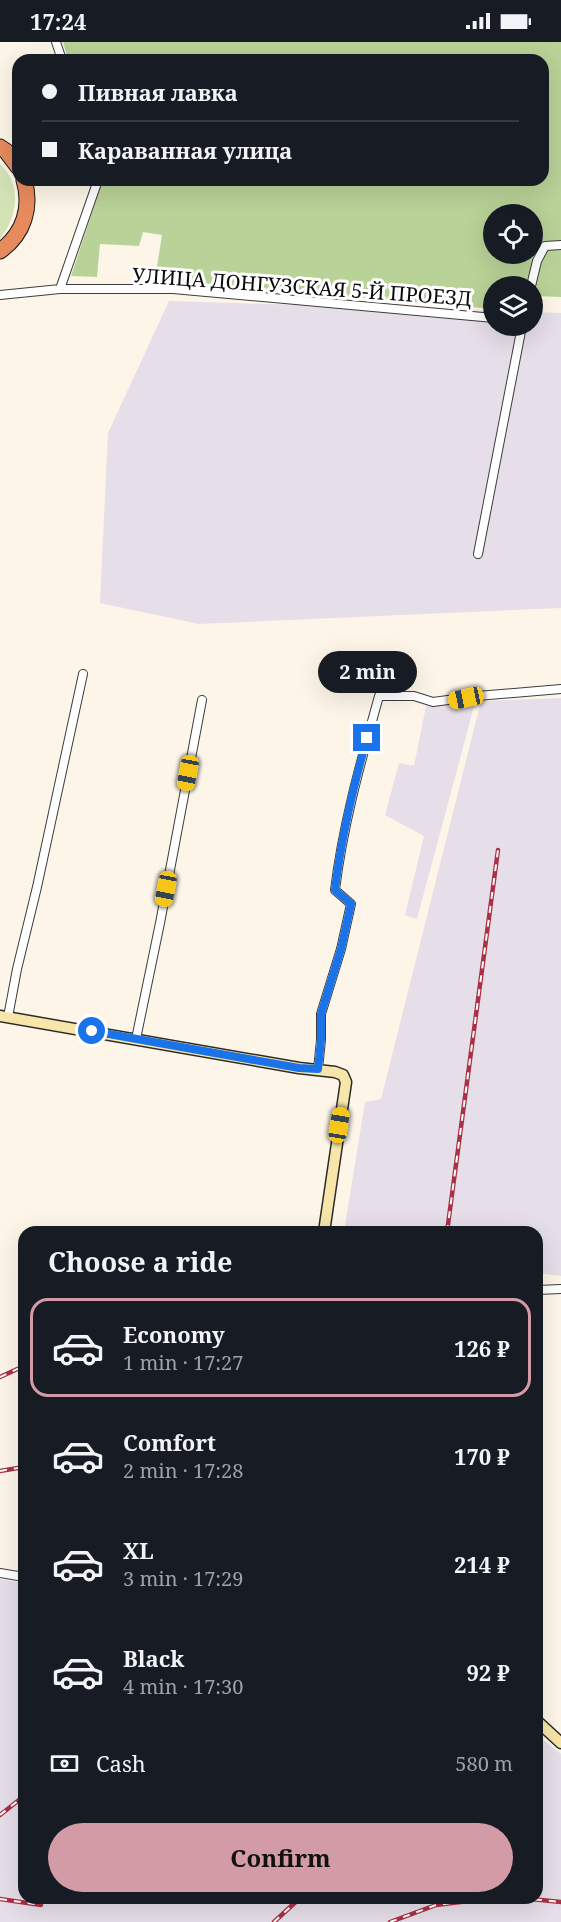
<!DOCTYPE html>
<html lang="en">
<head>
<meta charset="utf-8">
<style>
  body { margin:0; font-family:"Noto Serif",serif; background:#242831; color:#f1f3f6; height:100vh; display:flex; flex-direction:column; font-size:22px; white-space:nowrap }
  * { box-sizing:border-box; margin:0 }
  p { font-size:20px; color:#9ea1a6 }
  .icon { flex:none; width:33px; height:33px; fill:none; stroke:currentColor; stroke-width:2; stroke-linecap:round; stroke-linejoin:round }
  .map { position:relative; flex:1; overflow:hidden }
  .details { position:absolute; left:18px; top:1184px; width:525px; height:678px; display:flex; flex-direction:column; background:#171b24; border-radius:18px; box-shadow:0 6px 24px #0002 }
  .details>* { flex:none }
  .hud { position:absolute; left:12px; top:12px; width:537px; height:132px; border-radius:18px; box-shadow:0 6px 24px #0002; display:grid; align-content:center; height:132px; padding:0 30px; background:#171b24 }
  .fabs { position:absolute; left:483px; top:162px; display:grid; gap:12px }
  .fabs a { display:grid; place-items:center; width:60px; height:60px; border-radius:50%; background:#171b24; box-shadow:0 6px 24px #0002; font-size:30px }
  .end { position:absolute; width:27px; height:27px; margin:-14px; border:8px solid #1a73e8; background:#fff; box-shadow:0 0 0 3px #fff }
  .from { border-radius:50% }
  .bubble { position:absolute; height:42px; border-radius:21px; background:#171b24; box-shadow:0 6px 24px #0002; font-size:20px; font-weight:700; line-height:42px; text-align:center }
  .car { position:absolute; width:18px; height:36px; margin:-18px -9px; border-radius:8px; box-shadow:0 0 4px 2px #0007; background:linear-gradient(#f5c518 24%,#345 0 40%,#f5c518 0 76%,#345 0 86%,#f5c518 0) }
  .hud b { display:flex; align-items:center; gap:21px; height:57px; font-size:22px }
  .hud b+b { border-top:2px solid #363941 }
  .hud i { width:15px; height:15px; background:#f1f3f6 }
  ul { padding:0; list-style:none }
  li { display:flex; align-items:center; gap:18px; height:99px; margin:0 12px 9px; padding:0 18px; border:3px solid transparent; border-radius:18px }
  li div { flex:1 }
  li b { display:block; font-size:22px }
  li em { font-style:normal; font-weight:700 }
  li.current { border-color:#d29ba6 }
  li>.icon { width:54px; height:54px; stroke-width:1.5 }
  h2 { padding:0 30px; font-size:27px; line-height:72px }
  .pay { display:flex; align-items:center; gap:15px; height:66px; padding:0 30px; font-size:22px }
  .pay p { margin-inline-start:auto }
  .action { display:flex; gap:12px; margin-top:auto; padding:12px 30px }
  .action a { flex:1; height:69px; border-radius:36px; background:#d29ba6; color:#111; font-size:24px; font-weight:700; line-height:69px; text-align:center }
  .status { display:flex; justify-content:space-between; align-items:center; height:42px; padding:0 30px; background:#171b24; direction:ltr }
  .status svg { height:16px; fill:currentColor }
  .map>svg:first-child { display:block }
  .industrial { fill:#e6dee8 }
  .green { fill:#d3e3b6 }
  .forest { fill:#b9d297; fill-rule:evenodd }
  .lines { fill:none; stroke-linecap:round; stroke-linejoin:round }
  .street-casing { stroke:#3d3d3d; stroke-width:10 }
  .secondary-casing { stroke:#2c2c2c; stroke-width:13 }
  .highway-casing { stroke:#1b1b1b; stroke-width:17 }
  .street { stroke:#fff; stroke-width:8 }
  .secondary { stroke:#f7e5a9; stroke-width:10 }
  .highway { stroke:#e78b5d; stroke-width:15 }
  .rail-casing { stroke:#ab3045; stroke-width:4.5 }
  .rail { stroke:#fff; stroke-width:2; stroke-dasharray:7; stroke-linecap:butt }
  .route { stroke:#1a73e8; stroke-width:8 }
  .labels { text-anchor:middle; stroke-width:6; stroke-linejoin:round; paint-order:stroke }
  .street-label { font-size:20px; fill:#0a0a0a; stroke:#fff }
</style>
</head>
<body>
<div class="status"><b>17:24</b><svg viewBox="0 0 49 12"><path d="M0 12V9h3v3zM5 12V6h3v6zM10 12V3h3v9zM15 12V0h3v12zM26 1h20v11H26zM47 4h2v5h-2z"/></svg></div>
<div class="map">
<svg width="561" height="1880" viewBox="0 0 561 1880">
  <rect width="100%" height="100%" fill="#fdf6e8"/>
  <path class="industrial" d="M169,259L493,269L494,284H532L533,270L561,271V566L199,582L100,561L108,391Z
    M561,656V1234L537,1231V1190L344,1189L365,1060L381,1057L481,659Z
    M476,657L417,877L405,873L424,794L385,773L399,721L414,724L426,664Z
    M0,1537L24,1541V1856H537V1693L561,1712V1880H0Z"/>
  <path class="green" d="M0,122C22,143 18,174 0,197Z"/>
  <path class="forest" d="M63,0H561V255L533,254L532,244H494L493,267L155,237L162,193L143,190L139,204L100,202L97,235L71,234L103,138H543V18H68ZM494,172H532V212H494Z"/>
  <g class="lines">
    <defs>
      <path id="street" d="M56,0L62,18
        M531,244L537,219L545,204L561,203
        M60,247L98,138
        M0,253L60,247H173L494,276
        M478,512L522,284
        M8,975L17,927L37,845L83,632
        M136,997L160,881L202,658
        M318,1027L321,998V972L341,907L351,862L335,848C343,782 361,719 379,654H414L433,660L477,654L561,647
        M537,1248L561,1247
        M0,1531L24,1535"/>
      <path id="secondary" d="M0,974L299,1026L335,1030L343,1033L346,1040L324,1190
        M537,1679L561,1701"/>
      <path id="highway" d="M0,105L6,109L18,125
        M0,209C24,192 32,165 24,138"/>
    </defs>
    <use href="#street" class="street-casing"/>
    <use href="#secondary" class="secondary-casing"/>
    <use href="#highway" class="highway-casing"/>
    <use href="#street" class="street"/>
    <use href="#secondary" class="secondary"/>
    <use href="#highway" class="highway"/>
    <defs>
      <path id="rail" d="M447,1190L498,808
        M0,1335L24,1324
        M0,1429L24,1425
        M0,1773L24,1754
        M521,1856L561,1860
        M0,1857L41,1863
        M274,1880L300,1856
        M390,1880L436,1863L493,1856"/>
    </defs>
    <use href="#rail" class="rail-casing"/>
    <use href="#rail" class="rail"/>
  </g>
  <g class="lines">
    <path class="route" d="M92,989L299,1026L318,1027L321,998V972L341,907L351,862L335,848C341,796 353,746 367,696"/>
  </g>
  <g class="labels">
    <g class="street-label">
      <text transform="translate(302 245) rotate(4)" y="7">УЛИЦА ДОНГУЗСКАЯ 5-Й ПРОЕЗД</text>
    </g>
  </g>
</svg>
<div class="fabs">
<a><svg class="icon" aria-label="locate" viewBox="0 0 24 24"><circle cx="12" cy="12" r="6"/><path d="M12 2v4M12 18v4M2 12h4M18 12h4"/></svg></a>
<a><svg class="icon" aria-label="layers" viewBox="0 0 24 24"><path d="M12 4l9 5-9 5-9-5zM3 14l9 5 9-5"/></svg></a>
</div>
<i class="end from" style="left:92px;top:989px"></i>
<i class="end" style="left:367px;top:696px"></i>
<div class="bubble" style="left:318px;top:609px;width:99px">2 min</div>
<i class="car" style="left:466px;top:656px;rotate:258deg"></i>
<i class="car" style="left:188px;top:731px;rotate:191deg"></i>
<i class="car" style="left:166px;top:847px;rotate:191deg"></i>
<i class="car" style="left:339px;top:1083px;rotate:9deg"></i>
<div class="hud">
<b><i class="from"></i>Пивная лавка</b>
<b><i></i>Караванная улица</b>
</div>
<section class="details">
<h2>Choose a ride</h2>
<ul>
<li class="current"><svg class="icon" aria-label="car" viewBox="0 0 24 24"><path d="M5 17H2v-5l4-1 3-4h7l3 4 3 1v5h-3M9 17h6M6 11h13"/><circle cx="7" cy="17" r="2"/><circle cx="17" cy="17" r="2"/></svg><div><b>Economy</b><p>1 min · 17:27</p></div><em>126 ₽</em></li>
<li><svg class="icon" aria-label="car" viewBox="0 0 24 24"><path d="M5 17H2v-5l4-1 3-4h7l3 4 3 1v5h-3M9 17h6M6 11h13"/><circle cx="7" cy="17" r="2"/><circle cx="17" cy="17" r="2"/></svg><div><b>Comfort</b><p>2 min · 17:28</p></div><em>170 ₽</em></li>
<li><svg class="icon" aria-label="car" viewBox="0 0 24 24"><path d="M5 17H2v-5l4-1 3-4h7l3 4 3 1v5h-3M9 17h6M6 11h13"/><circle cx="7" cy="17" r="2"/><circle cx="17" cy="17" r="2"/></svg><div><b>XL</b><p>3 min · 17:29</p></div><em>214 ₽</em></li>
<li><svg class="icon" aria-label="car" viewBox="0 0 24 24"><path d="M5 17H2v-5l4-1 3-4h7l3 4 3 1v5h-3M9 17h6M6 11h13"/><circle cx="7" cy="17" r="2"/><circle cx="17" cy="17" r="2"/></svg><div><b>Black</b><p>4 min · 17:30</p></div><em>92 ₽</em></li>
</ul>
<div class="pay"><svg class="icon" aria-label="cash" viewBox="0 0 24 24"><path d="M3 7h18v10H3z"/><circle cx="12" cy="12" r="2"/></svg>Cash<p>580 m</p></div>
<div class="action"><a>Confirm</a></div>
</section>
</div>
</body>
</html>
